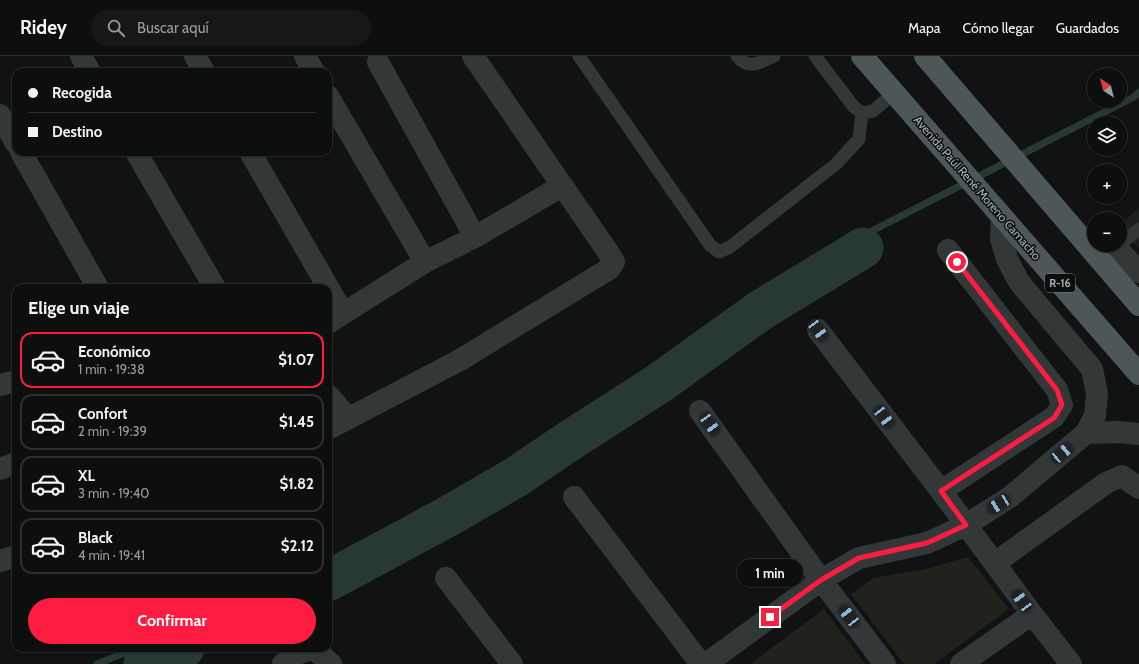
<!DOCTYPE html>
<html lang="es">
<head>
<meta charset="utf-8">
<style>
  body { margin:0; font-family:Cabin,sans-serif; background:#161717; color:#f1f3f6; height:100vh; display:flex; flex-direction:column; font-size:15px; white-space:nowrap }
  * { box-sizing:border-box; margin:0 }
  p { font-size:13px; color:#9a9c9e }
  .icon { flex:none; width:22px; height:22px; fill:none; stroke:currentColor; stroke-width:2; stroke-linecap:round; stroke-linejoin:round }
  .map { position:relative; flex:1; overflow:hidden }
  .drawer { position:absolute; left:12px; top:228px; width:320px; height:368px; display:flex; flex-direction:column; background:#0d0e0e; border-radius:12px; box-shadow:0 1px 3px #0004,0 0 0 1px #2d2e2e }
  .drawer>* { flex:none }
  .hud { position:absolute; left:12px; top:12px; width:320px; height:88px; border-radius:12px; box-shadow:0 1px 3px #0004,0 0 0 1px #2d2e2e; display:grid; align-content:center; height:88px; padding:0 16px; background:#0d0e0e }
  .needle { width:26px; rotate:324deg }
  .buttons { position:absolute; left:1087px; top:12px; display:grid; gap:8px }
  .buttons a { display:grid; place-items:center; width:40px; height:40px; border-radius:50%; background:#0d0e0e; box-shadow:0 1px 3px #0004,0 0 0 1px #2d2e2e; font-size:20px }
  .end { position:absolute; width:18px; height:18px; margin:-9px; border:5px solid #ff1c41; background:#fff; box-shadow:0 0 0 2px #fff }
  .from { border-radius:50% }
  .bubble { position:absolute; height:28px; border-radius:14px; background:#0d0e0e; box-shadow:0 1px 3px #0004,0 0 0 1px #2d2e2e; font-size:13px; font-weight:700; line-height:28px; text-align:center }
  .car { position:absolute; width:12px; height:24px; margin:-12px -6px; border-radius:5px; box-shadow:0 0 3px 1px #0007; background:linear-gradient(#222 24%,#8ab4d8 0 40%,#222 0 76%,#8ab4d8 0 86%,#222 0) }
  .hud b { display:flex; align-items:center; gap:14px; height:38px; font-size:15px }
  .hud b+b { border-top:1px solid #2d2e2e }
  .hud i { width:10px; height:10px; background:#f1f3f6 }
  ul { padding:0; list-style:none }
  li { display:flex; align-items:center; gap:12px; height:56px; margin:0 8px 6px; padding:0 8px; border:2px solid #2d2e2e; border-radius:12px }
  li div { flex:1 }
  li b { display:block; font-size:15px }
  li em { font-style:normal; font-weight:700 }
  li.active { border-color:#ff1c41 }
  li>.icon { width:36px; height:36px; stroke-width:1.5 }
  h2 { padding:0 16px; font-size:18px; line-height:48px }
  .cta { display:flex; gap:8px; margin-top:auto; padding:8px 16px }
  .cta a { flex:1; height:46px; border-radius:24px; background:#ff1c41; color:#fff; font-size:16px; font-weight:700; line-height:46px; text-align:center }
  header { display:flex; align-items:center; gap:24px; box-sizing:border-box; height:56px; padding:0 20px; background:#0d0e0e; border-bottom:1px solid #2d2e2e }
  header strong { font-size:19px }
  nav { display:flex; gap:22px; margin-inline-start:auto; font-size:14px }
  .search { width:280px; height:36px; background:#161717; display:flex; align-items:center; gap:10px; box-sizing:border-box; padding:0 14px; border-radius:22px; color:#9a9c9e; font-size:15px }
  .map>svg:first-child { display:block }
  .built { fill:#1d1f20 }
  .green { fill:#20231b }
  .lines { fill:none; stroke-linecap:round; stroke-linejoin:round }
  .stream { stroke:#283933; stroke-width:7 }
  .river { stroke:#283933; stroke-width:41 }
  .lane { stroke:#323838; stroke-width:13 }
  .street { stroke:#323838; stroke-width:22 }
  .primary { stroke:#4d5757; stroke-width:22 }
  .route { stroke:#ff1c41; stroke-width:5 }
  .labels { text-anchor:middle; stroke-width:3; stroke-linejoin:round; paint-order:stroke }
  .shield { fill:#0c0d0e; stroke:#748381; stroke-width:1 }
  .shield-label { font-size:11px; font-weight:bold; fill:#a1b5b2 }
  .street-label { font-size:12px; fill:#a1b5b2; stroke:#0c0d0e }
</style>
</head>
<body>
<header>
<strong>Ridey</strong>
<div class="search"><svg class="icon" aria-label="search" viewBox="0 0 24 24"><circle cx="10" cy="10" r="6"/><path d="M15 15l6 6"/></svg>Buscar aquí</div>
<nav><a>Mapa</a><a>Cómo llegar</a><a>Guardados</a></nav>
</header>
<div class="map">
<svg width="1139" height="608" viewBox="0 0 1139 608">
  <rect width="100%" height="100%" fill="#111213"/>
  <path class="built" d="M1139,152V193L1120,171V169Z"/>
  <path class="green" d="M968,501L1009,553L934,608H904L851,538L873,522L926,513Z
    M824,553L865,608H750Z"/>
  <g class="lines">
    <path class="stream" d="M328,513L512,410L724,266L807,208L1134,41L1139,36
      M97,608L137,592"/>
    <path class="river" d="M328,525L447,461L516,421L569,385L658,328L761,254L863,192
      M144,608L184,592"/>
    <path class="lane" d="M579,0L710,189L719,196L730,191L836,108L859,83L862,57
      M737,0C749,15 760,6 774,0
      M815,0L854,51L862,57L873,55L894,37
      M1120,188L1139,173"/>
    <path class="street" d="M81,0L90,16
      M195,0L204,16
      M305,0L314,16
      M378,6L475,181
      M328,40L425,206
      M0,59L16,87
      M21,96L98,232
      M136,96L215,232
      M250,96L343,257
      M1112,189L1116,191L1139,216
      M328,267L425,206L475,181L562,130
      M818,274L941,435L1032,558L1071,608
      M0,329L16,325
      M328,339L348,362
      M700,355L821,524L885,608
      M328,373L460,304L609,213L614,206L608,196L473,0
      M1086,377L1118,376L1139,378
      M0,413L16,407
      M941,435L1054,361L1062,349L1057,334L948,194
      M574,441L701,608
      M0,505L16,500
      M995,507L1106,427L1122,420L1139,432
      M446,522L512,608
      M283,608L297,598L313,592L331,608
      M706,608L821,524L859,502L927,487L966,469L1010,441L1086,377L1095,360L1097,337L1092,313L1019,226L1007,203L1001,183L1002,161
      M961,608L1032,558"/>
    <path class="primary" d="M862,0L1139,318
      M925,0L1139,249"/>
  </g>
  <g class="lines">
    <path class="route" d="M770,561L821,524L859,502L927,487L966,469L941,435L1054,362L1062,349L1057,334L957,206"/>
  </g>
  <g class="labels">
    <rect class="shield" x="1045" y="218" width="30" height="18" rx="3"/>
    <g class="shield-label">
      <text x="1060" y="231">R-16</text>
    </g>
    <g class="street-label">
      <text transform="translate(977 132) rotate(49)" y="4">Avenida Paúl René Moreno Camacho</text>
    </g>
  </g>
</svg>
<div class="buttons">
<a><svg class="needle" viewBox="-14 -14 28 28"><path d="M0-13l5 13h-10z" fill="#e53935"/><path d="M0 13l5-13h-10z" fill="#9a9c9e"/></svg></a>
<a><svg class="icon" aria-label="layers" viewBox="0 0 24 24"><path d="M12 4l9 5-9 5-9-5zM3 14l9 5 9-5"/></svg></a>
<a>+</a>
<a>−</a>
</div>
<i class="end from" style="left:957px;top:206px"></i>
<i class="end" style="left:770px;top:561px"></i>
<div class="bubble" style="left:737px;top:503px;width:66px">1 min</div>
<i class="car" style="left:818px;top:274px;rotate:143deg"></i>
<i class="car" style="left:884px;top:361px;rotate:143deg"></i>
<i class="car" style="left:710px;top:368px;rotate:144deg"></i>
<i class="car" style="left:1062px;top:397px;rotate:50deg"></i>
<i class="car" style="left:999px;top:448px;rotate:238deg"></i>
<i class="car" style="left:1022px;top:545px;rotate:324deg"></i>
<i class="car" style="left:849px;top:560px;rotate:322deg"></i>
<div class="hud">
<b><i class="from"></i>Recogida</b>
<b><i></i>Destino</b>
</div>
<section class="drawer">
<h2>Elige un viaje</h2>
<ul>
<li class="active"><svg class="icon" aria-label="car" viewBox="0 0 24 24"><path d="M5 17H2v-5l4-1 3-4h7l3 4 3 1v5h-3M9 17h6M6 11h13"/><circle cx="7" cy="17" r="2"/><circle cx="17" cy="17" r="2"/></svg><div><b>Económico</b><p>1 min · 19:38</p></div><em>$1.07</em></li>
<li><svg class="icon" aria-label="car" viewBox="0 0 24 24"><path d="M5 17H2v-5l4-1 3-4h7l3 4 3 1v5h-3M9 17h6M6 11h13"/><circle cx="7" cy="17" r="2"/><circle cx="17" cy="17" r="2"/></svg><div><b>Confort</b><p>2 min · 19:39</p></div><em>$1.45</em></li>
<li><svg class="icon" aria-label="car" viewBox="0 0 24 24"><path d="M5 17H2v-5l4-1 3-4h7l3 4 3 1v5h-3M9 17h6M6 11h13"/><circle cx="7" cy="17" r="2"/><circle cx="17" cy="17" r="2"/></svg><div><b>XL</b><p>3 min · 19:40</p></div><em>$1.82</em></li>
<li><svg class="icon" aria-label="car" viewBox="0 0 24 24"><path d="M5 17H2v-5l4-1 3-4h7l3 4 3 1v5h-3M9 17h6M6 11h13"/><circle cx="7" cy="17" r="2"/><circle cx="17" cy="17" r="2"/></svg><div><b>Black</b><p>4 min · 19:41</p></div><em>$2.12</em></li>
</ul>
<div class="cta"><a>Confirmar</a></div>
</section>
</div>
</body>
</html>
